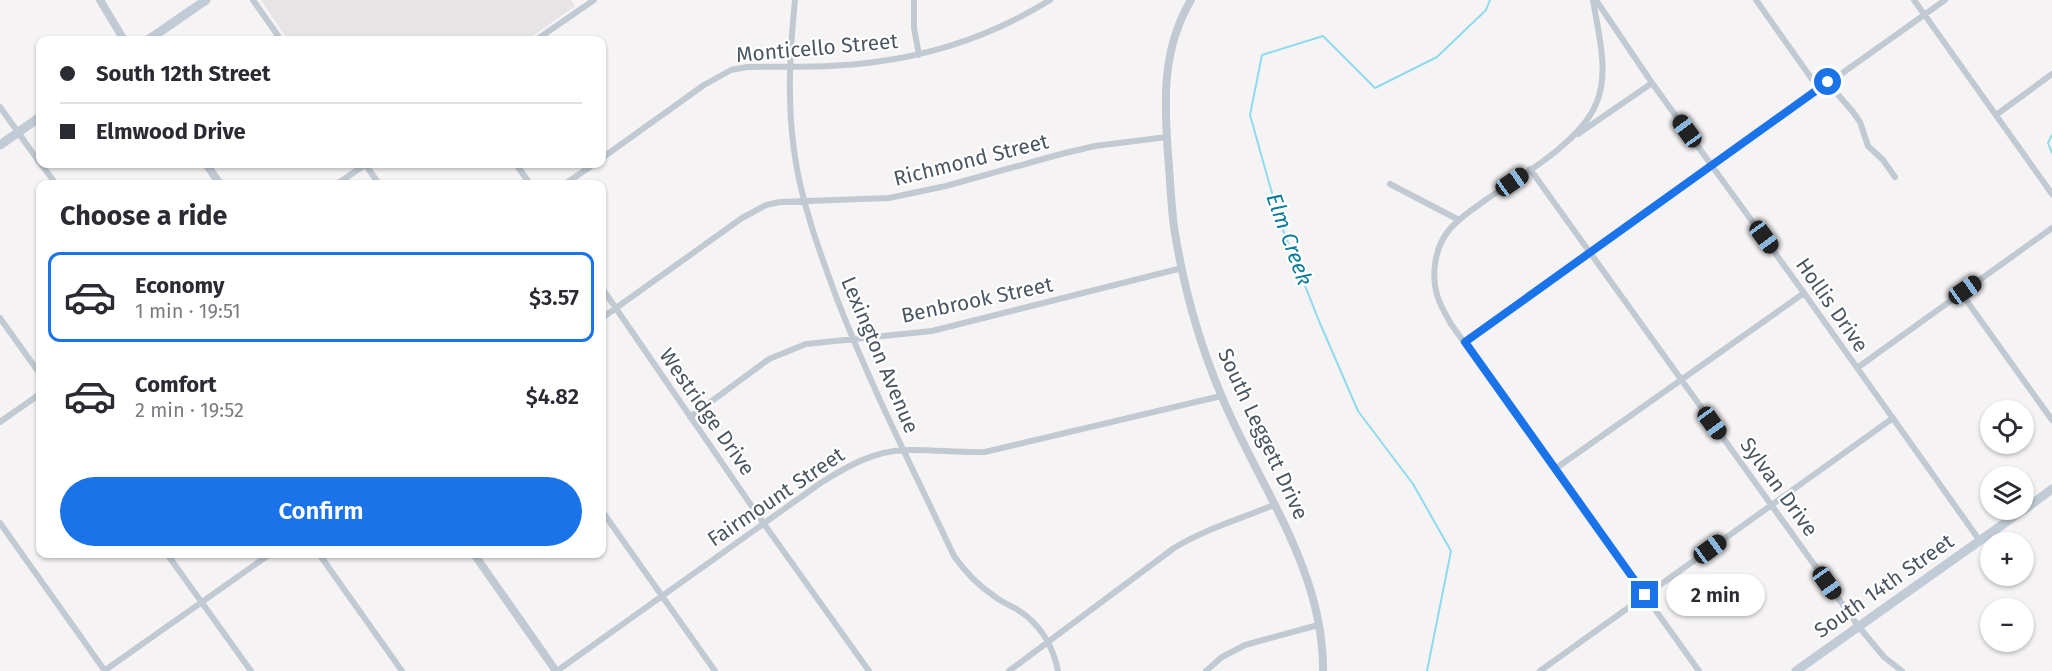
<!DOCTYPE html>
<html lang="en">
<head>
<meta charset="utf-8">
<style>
  body { margin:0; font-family:"Fira Sans",sans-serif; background:#f2f2f3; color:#2b2b33; height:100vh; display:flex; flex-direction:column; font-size:22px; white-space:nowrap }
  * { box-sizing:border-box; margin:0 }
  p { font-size:20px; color:#7c7c81 }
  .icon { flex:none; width:33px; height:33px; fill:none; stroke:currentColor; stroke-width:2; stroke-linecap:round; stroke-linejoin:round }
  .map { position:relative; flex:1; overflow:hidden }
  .sheet { position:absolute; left:36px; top:180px; width:570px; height:378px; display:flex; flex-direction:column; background:#fff; border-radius:12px; box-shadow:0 2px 4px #0004 }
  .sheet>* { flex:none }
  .guide { position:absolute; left:36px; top:36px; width:570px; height:132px; border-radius:12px; box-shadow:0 2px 4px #0004; display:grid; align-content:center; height:132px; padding:0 24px; background:#fff }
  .controls { position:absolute; left:1980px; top:400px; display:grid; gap:12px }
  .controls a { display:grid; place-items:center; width:54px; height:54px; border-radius:50%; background:#fff; box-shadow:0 2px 4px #0004; font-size:30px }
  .end { position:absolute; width:27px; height:27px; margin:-14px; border:8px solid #1a73e8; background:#fff; box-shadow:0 0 0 3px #fff }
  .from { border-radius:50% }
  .bubble { position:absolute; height:42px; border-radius:21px; background:#fff; box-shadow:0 2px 4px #0004; font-size:20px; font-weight:600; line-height:42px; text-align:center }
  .car { position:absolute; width:18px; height:36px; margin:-18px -9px; border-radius:8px; box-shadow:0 0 4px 2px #0007; background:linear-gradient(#222 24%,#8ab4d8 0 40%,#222 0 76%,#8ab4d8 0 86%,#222 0) }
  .guide b { display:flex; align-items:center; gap:21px; height:57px; font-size:22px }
  .guide b+b { border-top:2px solid #e1e1e2 }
  .guide i { width:15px; height:15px; background:#2b2b33 }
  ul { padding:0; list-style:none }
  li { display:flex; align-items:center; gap:18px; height:90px; margin:0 12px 9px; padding:0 12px; border:3px solid transparent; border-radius:12px }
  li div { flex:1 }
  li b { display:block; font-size:22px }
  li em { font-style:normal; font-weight:600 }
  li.active { border-color:#1a73e8 }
  li>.icon { width:54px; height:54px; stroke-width:1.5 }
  h2 { padding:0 24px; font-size:27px; line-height:72px }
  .primary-button { display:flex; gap:12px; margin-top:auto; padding:12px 24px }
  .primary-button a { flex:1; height:69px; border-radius:36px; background:#1a73e8; color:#fff; font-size:24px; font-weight:600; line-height:69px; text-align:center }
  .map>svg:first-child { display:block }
  .education { fill:#e6e4e5 }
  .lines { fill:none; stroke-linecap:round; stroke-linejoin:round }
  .stream { stroke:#90daee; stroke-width:2 }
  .minor { stroke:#c1cad2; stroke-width:6 }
  .tertiary { stroke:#c1cad2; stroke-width:8 }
  .secondary { stroke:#c1cbd6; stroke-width:9 }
  .route { stroke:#1a73e8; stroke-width:8 }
  .labels { text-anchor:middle; stroke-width:4.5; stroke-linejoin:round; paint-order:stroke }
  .street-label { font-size:21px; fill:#4a5661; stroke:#fff }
  .water-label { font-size:22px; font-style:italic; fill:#0c7c9b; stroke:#fff }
</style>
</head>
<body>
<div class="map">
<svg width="2052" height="671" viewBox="0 0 2052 671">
  <rect width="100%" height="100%" fill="#f5f3f3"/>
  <path class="education" d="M261,0H571L575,6L527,40H288Z"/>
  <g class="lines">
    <path class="stream" d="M2052,135L2048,143L2052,153
      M1427,671L1451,551L1413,484L1358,411L1319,321L1281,225L1250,115L1262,55L1323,36L1375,88L1437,57L1486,10L1490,0"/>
    <path class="minor" d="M253,0L281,40
      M795,0C790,50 787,100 794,150C800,199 820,253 837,299C871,387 914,471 954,556C965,572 978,585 994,596C1001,602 1010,605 1018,610C1040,624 1053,646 1058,671
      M914,0V28L919,55
      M1593,0C1598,32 1610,73 1596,104C1580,143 1519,177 1484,201C1472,210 1458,219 1449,230C1435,247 1431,274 1437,295C1440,305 1446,315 1451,324L1699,671
      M1596,0L1652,83L1804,293L1980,541
      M1756,0L1819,89
      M1914,0L2052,194
      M536,40L594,0
      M1828,83L1853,112L1860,122L1868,146L1883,160L1895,177
      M0,107L40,163
      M1996,115L2052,74
      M1578,134L1652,83
      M602,158L704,85L731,70L747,67C789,66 833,68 875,62C937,54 997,33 1050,0
      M41,164L56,184
      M365,164L379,184
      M516,164L530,184
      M1530,169L1859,627L1884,657L1902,671
      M337,184L366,164
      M565,184L594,164
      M1390,184L1459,220
      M602,288L764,524L869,671
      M1961,293L2052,420
      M0,318L40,374
      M602,318L742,218L766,205L780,202L889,198L946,186L1061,154L1095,146L1167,137
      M1465,342L1945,0
      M1857,368L2052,228
      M690,417L769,359L806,344L932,331L1182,268
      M0,422L40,394
      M1555,469L1804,293
      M602,511L715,671
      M0,523L105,671
      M167,554L251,671
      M319,554L402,671
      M104,671L270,554
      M557,671L822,482C848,466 874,451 905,450C932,449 958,453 985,452L1221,396
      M1009,671L1174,548C1205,529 1240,519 1274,505
      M1206,671L1222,657L1245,645L1318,625
      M1540,671L1893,418"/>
    <path class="tertiary" d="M100,0L124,40
      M1191,0C1162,49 1164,100 1168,154C1170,178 1171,203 1174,227C1183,285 1199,343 1222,397C1259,486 1324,570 1323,671
      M206,164L220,184
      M474,554L556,671"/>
    <path class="secondary" d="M148,40L206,0
      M0,145L40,117
      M2024,510L2052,489
      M1796,671L2023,510"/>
  </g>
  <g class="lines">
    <path class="route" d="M1645,595L1465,342L1828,82"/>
  </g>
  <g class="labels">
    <g class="street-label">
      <text transform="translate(817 48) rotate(-5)" y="7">Monticello Street</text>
      <text transform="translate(971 160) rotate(-14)" y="7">Richmond Street</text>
      <text transform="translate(977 300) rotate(-12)" y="7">Benbrook Street</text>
      <text transform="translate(1832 305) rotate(55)" y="7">Hollis Drive</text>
      <text transform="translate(880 355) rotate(67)" y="7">Lexington Avenue</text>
      <text transform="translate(707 412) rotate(55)" y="7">Westridge Drive</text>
      <text transform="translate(1263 434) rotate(65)" y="7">South Leggett Drive</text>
      <text transform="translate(1779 487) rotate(54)" y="7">Sylvan Drive</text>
      <text transform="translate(776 497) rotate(-34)" y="7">Fairmount Street</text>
      <text transform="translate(1884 586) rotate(-35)" y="7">South 14th Street</text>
    </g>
    <g class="water-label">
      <text transform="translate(1290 239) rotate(70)" y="8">Elm Creek</text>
    </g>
  </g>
</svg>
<div class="controls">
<a><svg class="icon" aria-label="locate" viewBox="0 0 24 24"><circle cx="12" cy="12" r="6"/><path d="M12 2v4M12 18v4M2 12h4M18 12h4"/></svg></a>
<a><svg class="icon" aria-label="layers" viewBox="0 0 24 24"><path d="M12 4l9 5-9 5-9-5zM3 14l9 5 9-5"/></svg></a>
<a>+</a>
<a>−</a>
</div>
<i class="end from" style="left:1828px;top:82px"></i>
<i class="end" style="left:1645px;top:595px"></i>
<div class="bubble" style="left:1666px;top:574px;width:99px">2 min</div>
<i class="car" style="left:1687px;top:131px;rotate:324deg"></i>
<i class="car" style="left:1512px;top:182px;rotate:55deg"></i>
<i class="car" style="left:1764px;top:237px;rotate:144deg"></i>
<i class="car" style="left:1965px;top:290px;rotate:55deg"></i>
<i class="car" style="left:1712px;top:423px;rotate:144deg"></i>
<i class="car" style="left:1710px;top:549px;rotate:54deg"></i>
<i class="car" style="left:1827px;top:583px;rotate:145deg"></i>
<div class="guide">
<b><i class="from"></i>South 12th Street</b>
<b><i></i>Elmwood Drive</b>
</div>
<section class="sheet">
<h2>Choose a ride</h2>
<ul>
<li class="active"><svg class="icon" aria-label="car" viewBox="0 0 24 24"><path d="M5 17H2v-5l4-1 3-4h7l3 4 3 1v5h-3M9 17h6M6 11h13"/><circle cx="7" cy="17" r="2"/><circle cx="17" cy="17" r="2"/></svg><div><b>Economy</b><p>1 min · 19:51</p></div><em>$3.57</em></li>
<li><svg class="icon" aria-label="car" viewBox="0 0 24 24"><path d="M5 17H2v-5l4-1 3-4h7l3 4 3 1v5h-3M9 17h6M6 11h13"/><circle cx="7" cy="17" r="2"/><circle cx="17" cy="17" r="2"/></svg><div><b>Comfort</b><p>2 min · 19:52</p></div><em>$4.82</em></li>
</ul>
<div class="primary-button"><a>Confirm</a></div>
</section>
</div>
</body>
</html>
